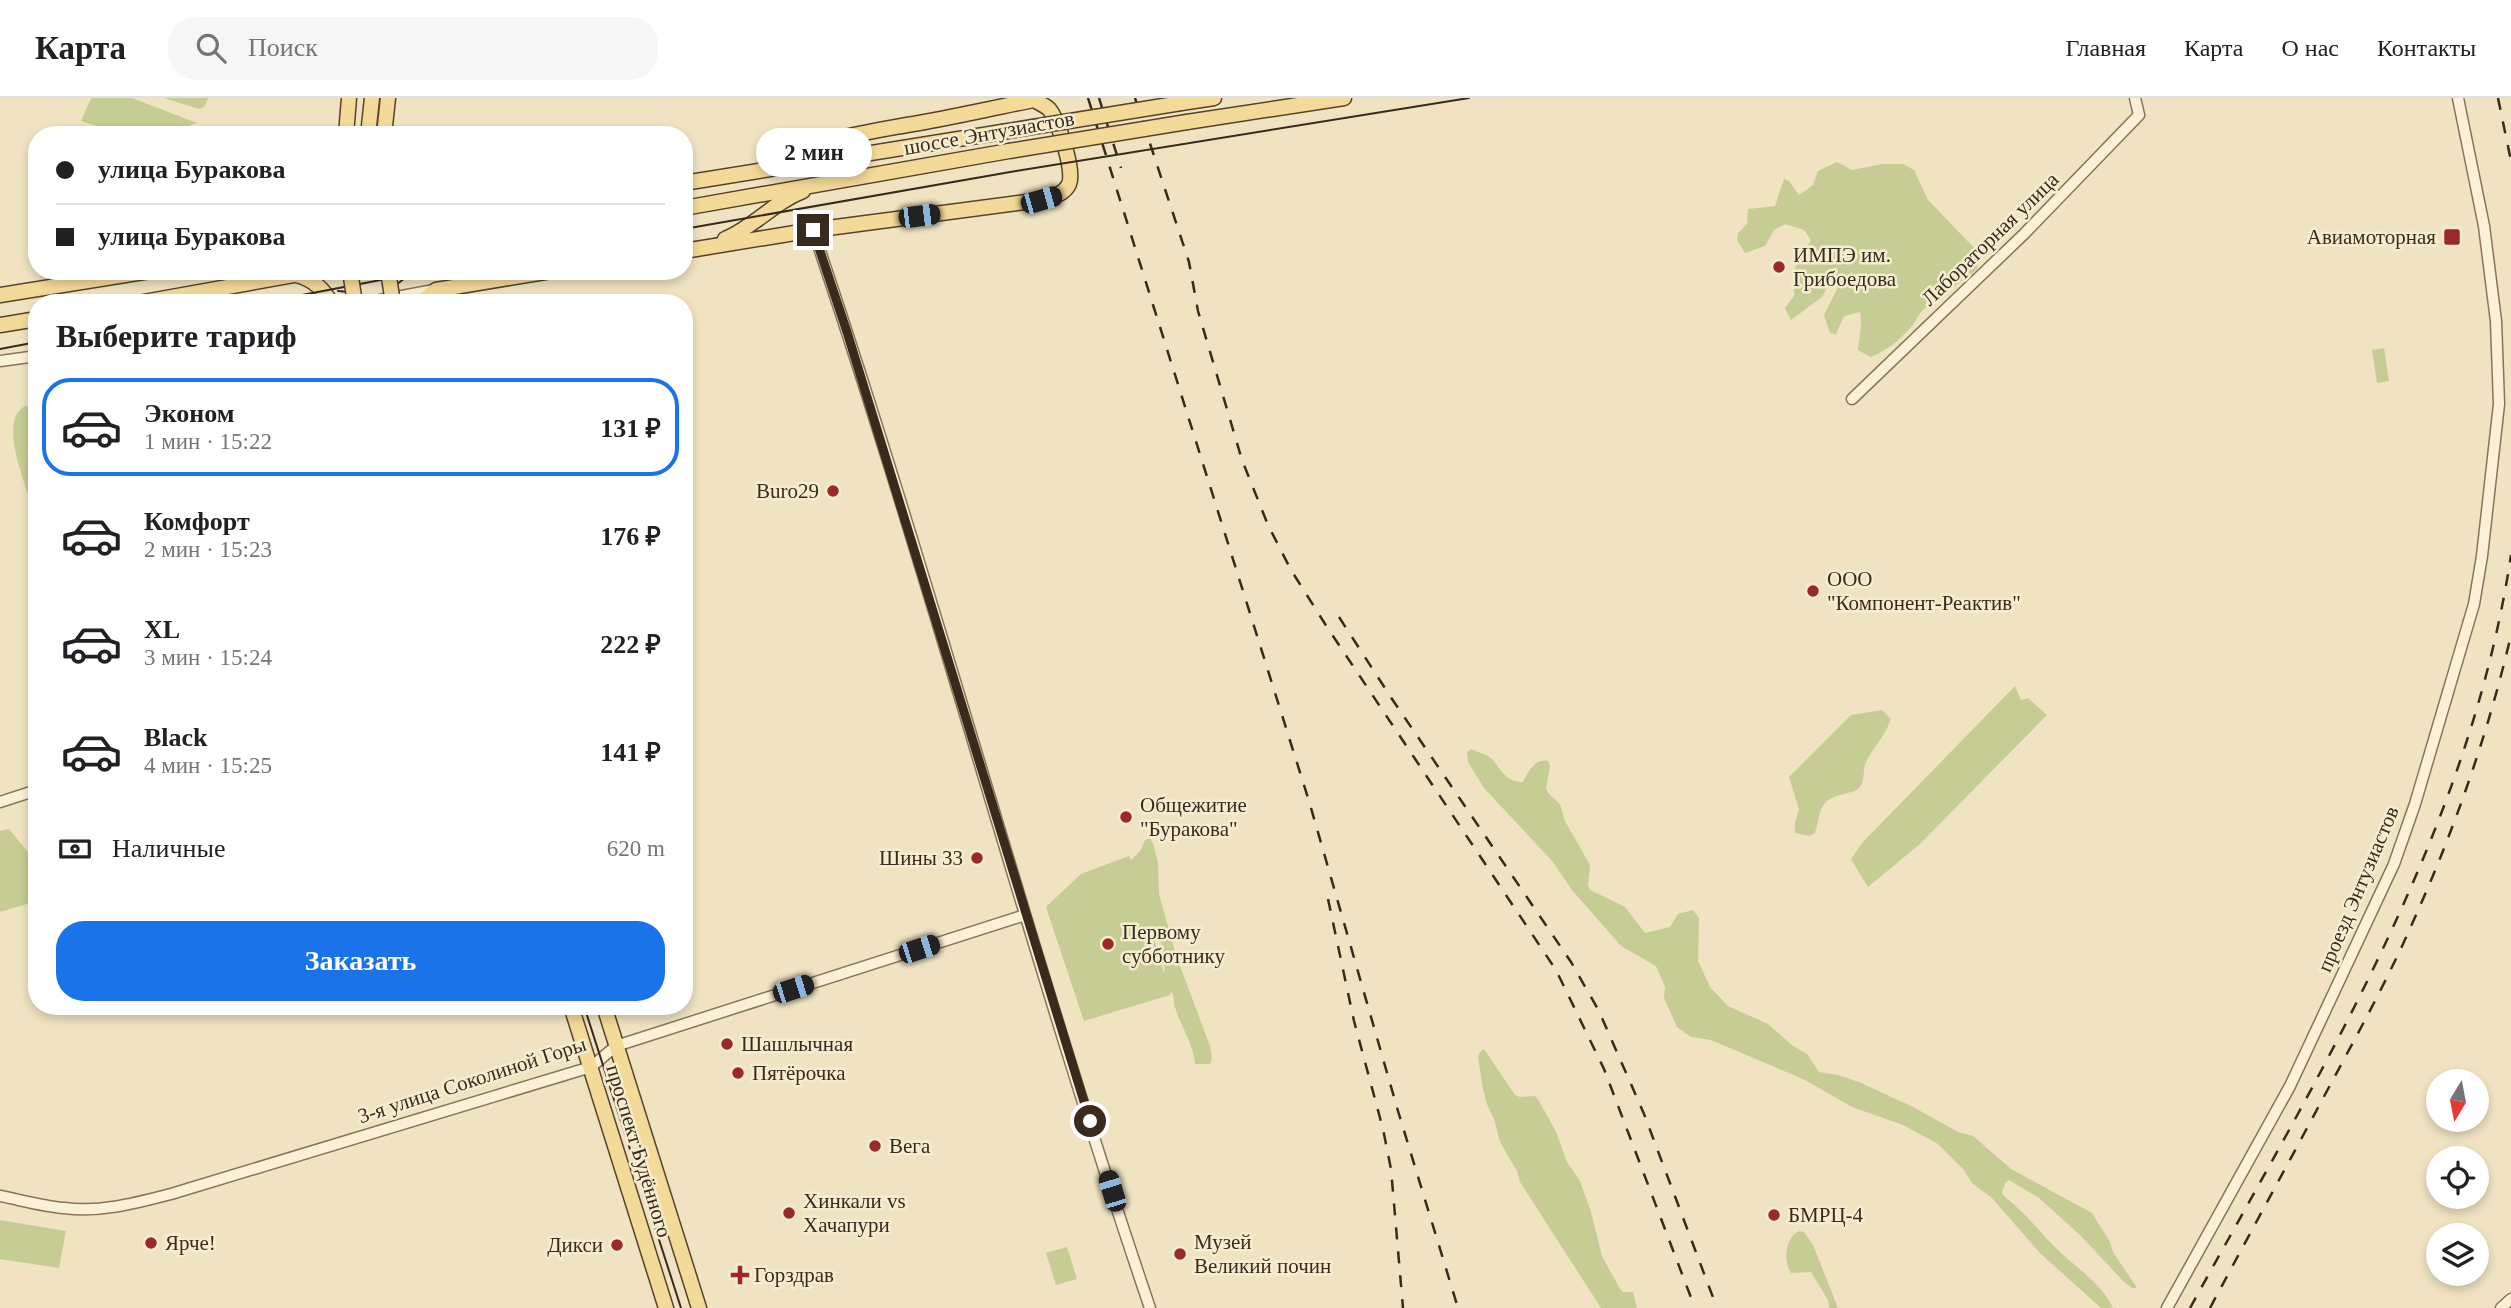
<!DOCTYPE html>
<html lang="ru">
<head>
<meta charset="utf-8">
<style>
  body { margin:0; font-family:"Times New Roman",serif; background:#f6f6f6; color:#202124; height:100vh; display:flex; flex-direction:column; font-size:26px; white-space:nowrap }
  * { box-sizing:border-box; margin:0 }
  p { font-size:23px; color:#757577 }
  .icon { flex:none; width:38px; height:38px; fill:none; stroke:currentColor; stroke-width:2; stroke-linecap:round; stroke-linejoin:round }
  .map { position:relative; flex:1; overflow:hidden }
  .sheet { position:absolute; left:28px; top:196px; width:665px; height:721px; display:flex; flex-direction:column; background:#fff; border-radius:28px; box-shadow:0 4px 10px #0003 }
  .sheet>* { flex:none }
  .hud { position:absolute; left:28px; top:28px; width:665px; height:154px; border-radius:28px; box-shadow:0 4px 10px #0003; display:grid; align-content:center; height:154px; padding:0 28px; background:#fff }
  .needle { width:46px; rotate:190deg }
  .controls { position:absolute; left:2426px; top:971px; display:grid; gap:14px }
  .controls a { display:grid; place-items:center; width:63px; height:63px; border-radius:50%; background:#fff; box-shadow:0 4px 10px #0003; font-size:35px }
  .end { position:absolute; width:32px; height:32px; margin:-16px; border:9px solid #382b1d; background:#fff; box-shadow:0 0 0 4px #fff }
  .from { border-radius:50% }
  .bubble { position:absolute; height:49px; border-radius:24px; background:#fff; box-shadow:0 4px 10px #0003; font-size:23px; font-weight:700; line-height:49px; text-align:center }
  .car { position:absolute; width:21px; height:42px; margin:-21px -10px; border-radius:9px; box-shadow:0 0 5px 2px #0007; background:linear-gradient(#222 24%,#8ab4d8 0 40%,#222 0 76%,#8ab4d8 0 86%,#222 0) }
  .hud b { display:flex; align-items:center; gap:24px; height:66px; font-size:26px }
  .hud b+b { border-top:2px solid #e0e0e0 }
  .hud i { width:18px; height:18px; background:#202124 }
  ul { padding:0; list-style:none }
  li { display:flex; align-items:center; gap:21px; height:98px; margin:0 14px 10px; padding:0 14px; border:4px solid transparent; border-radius:28px }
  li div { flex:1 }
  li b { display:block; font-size:26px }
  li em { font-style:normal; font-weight:700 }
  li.on { border-color:#1a73e8 }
  li>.icon { width:63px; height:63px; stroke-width:1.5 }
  h2 { padding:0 28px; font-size:32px; line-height:84px }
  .pay { display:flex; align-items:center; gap:18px; height:77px; padding:0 28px; font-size:26px }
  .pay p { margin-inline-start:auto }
  .cta { display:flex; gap:14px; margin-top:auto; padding:14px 28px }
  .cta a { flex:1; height:80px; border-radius:28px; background:#1a73e8; color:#fff; font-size:28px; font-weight:700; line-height:80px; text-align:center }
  header { display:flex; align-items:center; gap:42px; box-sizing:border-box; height:98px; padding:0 35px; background:#fff; border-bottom:2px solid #e0e0e0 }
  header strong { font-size:33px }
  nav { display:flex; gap:38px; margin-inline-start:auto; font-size:24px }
  .search { width:490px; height:63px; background:#f6f6f6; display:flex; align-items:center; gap:18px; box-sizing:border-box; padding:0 24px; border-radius:28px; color:#757577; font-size:26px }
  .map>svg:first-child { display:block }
  .green { fill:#c5cd95; fill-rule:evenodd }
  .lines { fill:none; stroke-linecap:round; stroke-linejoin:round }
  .minor-casing { stroke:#897458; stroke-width:13 }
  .major-casing { stroke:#57422d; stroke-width:17 }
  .minor { stroke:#faf0d5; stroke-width:10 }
  .major { stroke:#f4da98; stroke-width:14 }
  .tram { stroke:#382b1d; stroke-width:2 }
  .rail { stroke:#382b1d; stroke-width:2.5; stroke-dasharray:12 12; stroke-linecap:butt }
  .major-bridge-casing { stroke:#57422d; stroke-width:17; stroke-linecap:butt }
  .major-bridge { stroke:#f4da98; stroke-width:14 }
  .route { stroke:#382b1d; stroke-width:9 }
  .poi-dot { fill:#9a2927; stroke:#f6edd1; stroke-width:2.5 }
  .labels { text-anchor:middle; stroke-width:5; stroke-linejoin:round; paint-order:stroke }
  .street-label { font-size:21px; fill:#382b1d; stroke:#f6edd1 }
  .poi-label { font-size:21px; fill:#382b1d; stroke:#f6edd1; text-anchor:start }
</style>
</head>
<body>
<header>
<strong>Карта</strong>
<div class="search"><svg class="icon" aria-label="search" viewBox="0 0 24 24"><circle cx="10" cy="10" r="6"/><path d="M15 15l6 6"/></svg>Поиск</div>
<nav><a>Главная</a><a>Карта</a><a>О нас</a><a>Контакты</a></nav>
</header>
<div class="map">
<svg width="2511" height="1210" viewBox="0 0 2511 1210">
  <rect width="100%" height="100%" fill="#efe3c1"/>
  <path class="green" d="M91,0H132L197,25L164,37H124L81,23Z
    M164,0H208L205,8L199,11Z
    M1837,64L1852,72L1883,66H1903L1914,72L1928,102L1979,155L1977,171C1960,186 1940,197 1924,211C1918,216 1916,224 1911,229C1900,242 1886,253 1871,259L1858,252C1859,239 1863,227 1860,214L1844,218L1836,236L1830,235L1824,217L1839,187L1832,178L1823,198L1791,222L1785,210L1794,198L1795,170L1811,142L1804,132L1785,126L1774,132L1765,148L1745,155L1737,142L1738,135L1747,126L1748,111L1775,108L1784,81L1789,83L1799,97L1813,87L1818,73Z
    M2384,250L2389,283L2377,285L2372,252Z
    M25,308L37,309V389L27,394C21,372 0,322 25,308Z
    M2015,588L2021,602L2028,600L2047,617L1920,746L1868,789L1851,761L1863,744Z
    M1882,612L1891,621C1884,640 1874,648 1866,664C1862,672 1866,683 1859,690C1855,694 1850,694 1844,696C1817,702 1822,713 1815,735L1809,738L1795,735V725L1799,711L1789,679L1851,617Z
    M1471,651C1477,654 1487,656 1492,661C1502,673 1506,684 1523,684C1528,674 1535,660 1548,663L1550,668L1546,690L1548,695L1560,706L1565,723L1590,767L1588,787L1590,792L1625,809L1645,835L1670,829L1678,816L1693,812L1699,820L1698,863L1710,889L1728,908L1768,926L1793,948L1807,956L1819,974L1838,977L1859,984L1913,1009L1958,1034L1973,1038L2011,1071L2092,1115L2110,1144L2113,1154L2137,1190H2132L2124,1184L2081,1138L2039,1100L2009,1082L2005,1085L2002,1095L2005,1099C2026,1115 2041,1136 2060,1154C2077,1170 2103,1187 2113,1210H2101L2040,1155L1992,1100L1972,1085L1964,1072L1938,1046L1903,1027L1852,1009L1805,982L1711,942L1691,939L1677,929L1664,900L1665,889L1656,868L1621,848L1572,792L1553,764L1484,690L1468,664L1467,654Z
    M9,731L37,765V803L0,814V733Z
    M1150,740L1153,745L1158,765L1159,796L1176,857L1210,948L1212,961L1210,966H1195C1194,946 1180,928 1175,909C1173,903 1175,899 1171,893L1170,897L1084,923L1046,809L1081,776L1129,758L1131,762L1140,753L1145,742ZM1150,827C1161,836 1166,861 1164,875Z
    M1484,951L1515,997L1520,999L1535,998L1539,1003L1556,1034L1567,1064L1580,1083L1591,1114L1602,1158L1620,1191L1623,1194H1633L1637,1210H1601L1520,1084L1517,1073L1500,1044L1494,1021L1487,1006L1483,991L1478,959L1480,954Z
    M0,1122L66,1133L59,1170L0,1161Z
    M1799,1133L1804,1134L1813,1147L1838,1210H1829L1828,1202L1811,1174L1791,1175C1783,1163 1785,1140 1799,1133Z
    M1067,1149L1077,1181L1056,1187L1046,1155Z"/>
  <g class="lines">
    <defs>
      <path id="minor" d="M813,132C934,489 1029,854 1150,1210
        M364,205L434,192
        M0,263L37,258
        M1852,301L2024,136L2139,17L2135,0
        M0,704L37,692
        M0,1098C21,1102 42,1108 64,1110C100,1115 136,1105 171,1096L591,969L616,948L1025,817
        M2167,1210L2290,988L2394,766L2415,706L2474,506L2482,458L2499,306L2496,223L2484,128L2458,0
        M2501,1210L2511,1201"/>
      <path id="major" d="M1181,5L1214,0
        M1187,24L1344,0
        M346,37L349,0
        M368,37L372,0
        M384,37L388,0
        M684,85L1002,34
        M684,110L1009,53
        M725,141C754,129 774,104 803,93
        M684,153L813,132L1041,102C1051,99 1064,97 1069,86C1075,73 1058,22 1049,11C1045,7 1039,5 1034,2C992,10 950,20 907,27C851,37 810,43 759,73
        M297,177C313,182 323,190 331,205
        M0,197L150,173
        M138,205L316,173
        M420,205L436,192L551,173
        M0,227L37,221
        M571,908L666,1210
        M604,908L699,1210"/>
    </defs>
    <use href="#minor" class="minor-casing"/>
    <use href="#major" class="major-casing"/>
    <use href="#minor" class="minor"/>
    <use href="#major" class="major"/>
    <path class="tram" d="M684,131L1016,73L1469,0
      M418,181L459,173
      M338,193L349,194L367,205
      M260,205L428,173
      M380,205L388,193L405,180
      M0,251L37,244
      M584,908L681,1210"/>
    <path class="rail" d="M1088,0L1309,703L1398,1013L1458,1210
      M1099,0L1121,70
      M1135,0L1189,164L1198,213L1242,362L1268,427L1291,472L1327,529L1556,872L1604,971L1695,1210
      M2498,0L2511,63
      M1339,519L1392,601L1571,864L1599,913L1644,1016L1717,1210
      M1328,801L1354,923L1383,1031L1391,1071L1403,1210
      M2190,1210C2322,971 2470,732 2511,457
      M2210,1210C2249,1137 2289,1064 2328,991C2357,937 2387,883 2412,826C2454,733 2488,636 2511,537"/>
    <defs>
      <path id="major-bridge" d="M1002,34L1181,5
        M1009,53L1187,24
        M350,173L355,205
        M388,173L393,205"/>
    </defs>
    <use href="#major-bridge" class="major-bridge-casing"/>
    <use href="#major-bridge" class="major-bridge"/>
  </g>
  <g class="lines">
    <path class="route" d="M813,132L847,234L1090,1023"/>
  </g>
  <g class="poi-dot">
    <rect x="2443" y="130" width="18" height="18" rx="3.5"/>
    <circle cx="1779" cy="169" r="7"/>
    <circle cx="833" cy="393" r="7"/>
    <circle cx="1813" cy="493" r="7"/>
    <circle cx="1126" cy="719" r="7"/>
    <circle cx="977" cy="760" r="7"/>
    <circle cx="1108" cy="846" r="7"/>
    <circle cx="727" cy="946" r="7"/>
    <circle cx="738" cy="975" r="7"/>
    <circle cx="875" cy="1048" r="7"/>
    <circle cx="789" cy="1115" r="7"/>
    <circle cx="1774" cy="1117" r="7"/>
    <circle cx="151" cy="1145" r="7"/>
    <circle cx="617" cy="1147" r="7"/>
    <circle cx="1180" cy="1156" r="7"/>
    <path d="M736.5 1166.5h7v7h7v7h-7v7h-7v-7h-7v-7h7z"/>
  </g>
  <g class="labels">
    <g class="street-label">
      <text transform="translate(989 35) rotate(-10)" y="7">шоссе Энтузиастов</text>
      <text transform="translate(1990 141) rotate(-44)" y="7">Лабораторная улица</text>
      <text transform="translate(2358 791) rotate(-67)" y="7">проезд Энтузиастов</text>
      <text transform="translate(472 982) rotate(-18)" y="7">3-я улица Соколиной Горы</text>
      <text transform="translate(639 1053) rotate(73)" y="7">проспект Будённого</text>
    </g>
    <g class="poi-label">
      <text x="2436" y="146" text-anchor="end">Авиамоторная</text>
      <text x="1793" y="164">ИМПЭ им.<tspan x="1793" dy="24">Грибоедова</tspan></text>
      <text x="819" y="400" text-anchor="end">Buro29</text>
      <text x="1827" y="488">ООО<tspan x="1827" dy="24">"Компонент-Реактив"</tspan></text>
      <text x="1140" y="714">Общежитие<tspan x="1140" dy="24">"Буракова"</tspan></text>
      <text x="963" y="767" text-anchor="end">Шины 33</text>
      <text x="1122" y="841">Первому<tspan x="1122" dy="24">субботнику</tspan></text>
      <text x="741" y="953">Шашлычная</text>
      <text x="752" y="982">Пятёрочка</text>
      <text x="889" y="1055">Вега</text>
      <text x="803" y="1110">Хинкали vs<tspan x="803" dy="24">Хачапури</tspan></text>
      <text x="1788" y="1124">БМРЦ-4</text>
      <text x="1194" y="1151">Музей<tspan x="1194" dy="24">Великий почин</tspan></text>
      <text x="165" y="1152">Ярче!</text>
      <text x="603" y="1154" text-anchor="end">Дикси</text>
      <text x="754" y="1184">Горздрав</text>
    </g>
  </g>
</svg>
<div class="controls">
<a><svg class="needle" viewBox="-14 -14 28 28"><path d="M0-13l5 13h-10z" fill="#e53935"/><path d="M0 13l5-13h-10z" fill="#757577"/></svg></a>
<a><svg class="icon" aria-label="locate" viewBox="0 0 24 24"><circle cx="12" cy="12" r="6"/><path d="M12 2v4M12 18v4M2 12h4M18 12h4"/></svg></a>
<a><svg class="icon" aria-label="layers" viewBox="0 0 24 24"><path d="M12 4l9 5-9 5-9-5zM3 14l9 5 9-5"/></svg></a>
</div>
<i class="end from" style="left:1090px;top:1023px"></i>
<i class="end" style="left:813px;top:132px"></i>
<div class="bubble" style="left:756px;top:30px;width:116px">2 мин</div>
<i class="car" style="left:1041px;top:102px;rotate:74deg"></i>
<i class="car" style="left:919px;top:118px;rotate:83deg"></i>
<i class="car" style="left:919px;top:851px;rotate:72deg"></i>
<i class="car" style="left:793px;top:891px;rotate:72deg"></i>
<i class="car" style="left:1112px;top:1093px;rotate:343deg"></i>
<div class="hud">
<b><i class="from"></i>улица Буракова</b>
<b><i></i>улица Буракова</b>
</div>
<section class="sheet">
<h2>Выберите тариф</h2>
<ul>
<li class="on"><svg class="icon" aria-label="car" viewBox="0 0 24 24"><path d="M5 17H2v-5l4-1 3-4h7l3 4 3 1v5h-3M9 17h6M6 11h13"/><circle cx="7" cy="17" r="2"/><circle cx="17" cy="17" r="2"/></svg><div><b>Эконом</b><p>1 мин · 15:22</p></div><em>131 ₽</em></li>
<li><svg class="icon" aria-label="car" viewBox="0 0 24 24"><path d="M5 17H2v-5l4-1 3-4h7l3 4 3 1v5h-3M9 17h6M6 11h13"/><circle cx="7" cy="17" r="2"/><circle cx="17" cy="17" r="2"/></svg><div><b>Комфорт</b><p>2 мин · 15:23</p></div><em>176 ₽</em></li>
<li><svg class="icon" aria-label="car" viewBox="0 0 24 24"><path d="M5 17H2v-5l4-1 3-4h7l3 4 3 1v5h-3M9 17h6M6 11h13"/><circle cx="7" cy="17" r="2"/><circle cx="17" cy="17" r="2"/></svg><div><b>XL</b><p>3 мин · 15:24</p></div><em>222 ₽</em></li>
<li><svg class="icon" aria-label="car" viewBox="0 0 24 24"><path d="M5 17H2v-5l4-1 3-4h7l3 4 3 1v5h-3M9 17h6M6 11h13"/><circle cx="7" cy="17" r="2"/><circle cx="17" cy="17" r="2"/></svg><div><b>Black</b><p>4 мин · 15:25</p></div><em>141 ₽</em></li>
</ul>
<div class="pay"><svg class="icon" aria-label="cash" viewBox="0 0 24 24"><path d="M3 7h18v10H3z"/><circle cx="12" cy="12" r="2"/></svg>Наличные<p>620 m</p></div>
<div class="cta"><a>Заказать</a></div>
</section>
</div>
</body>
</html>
